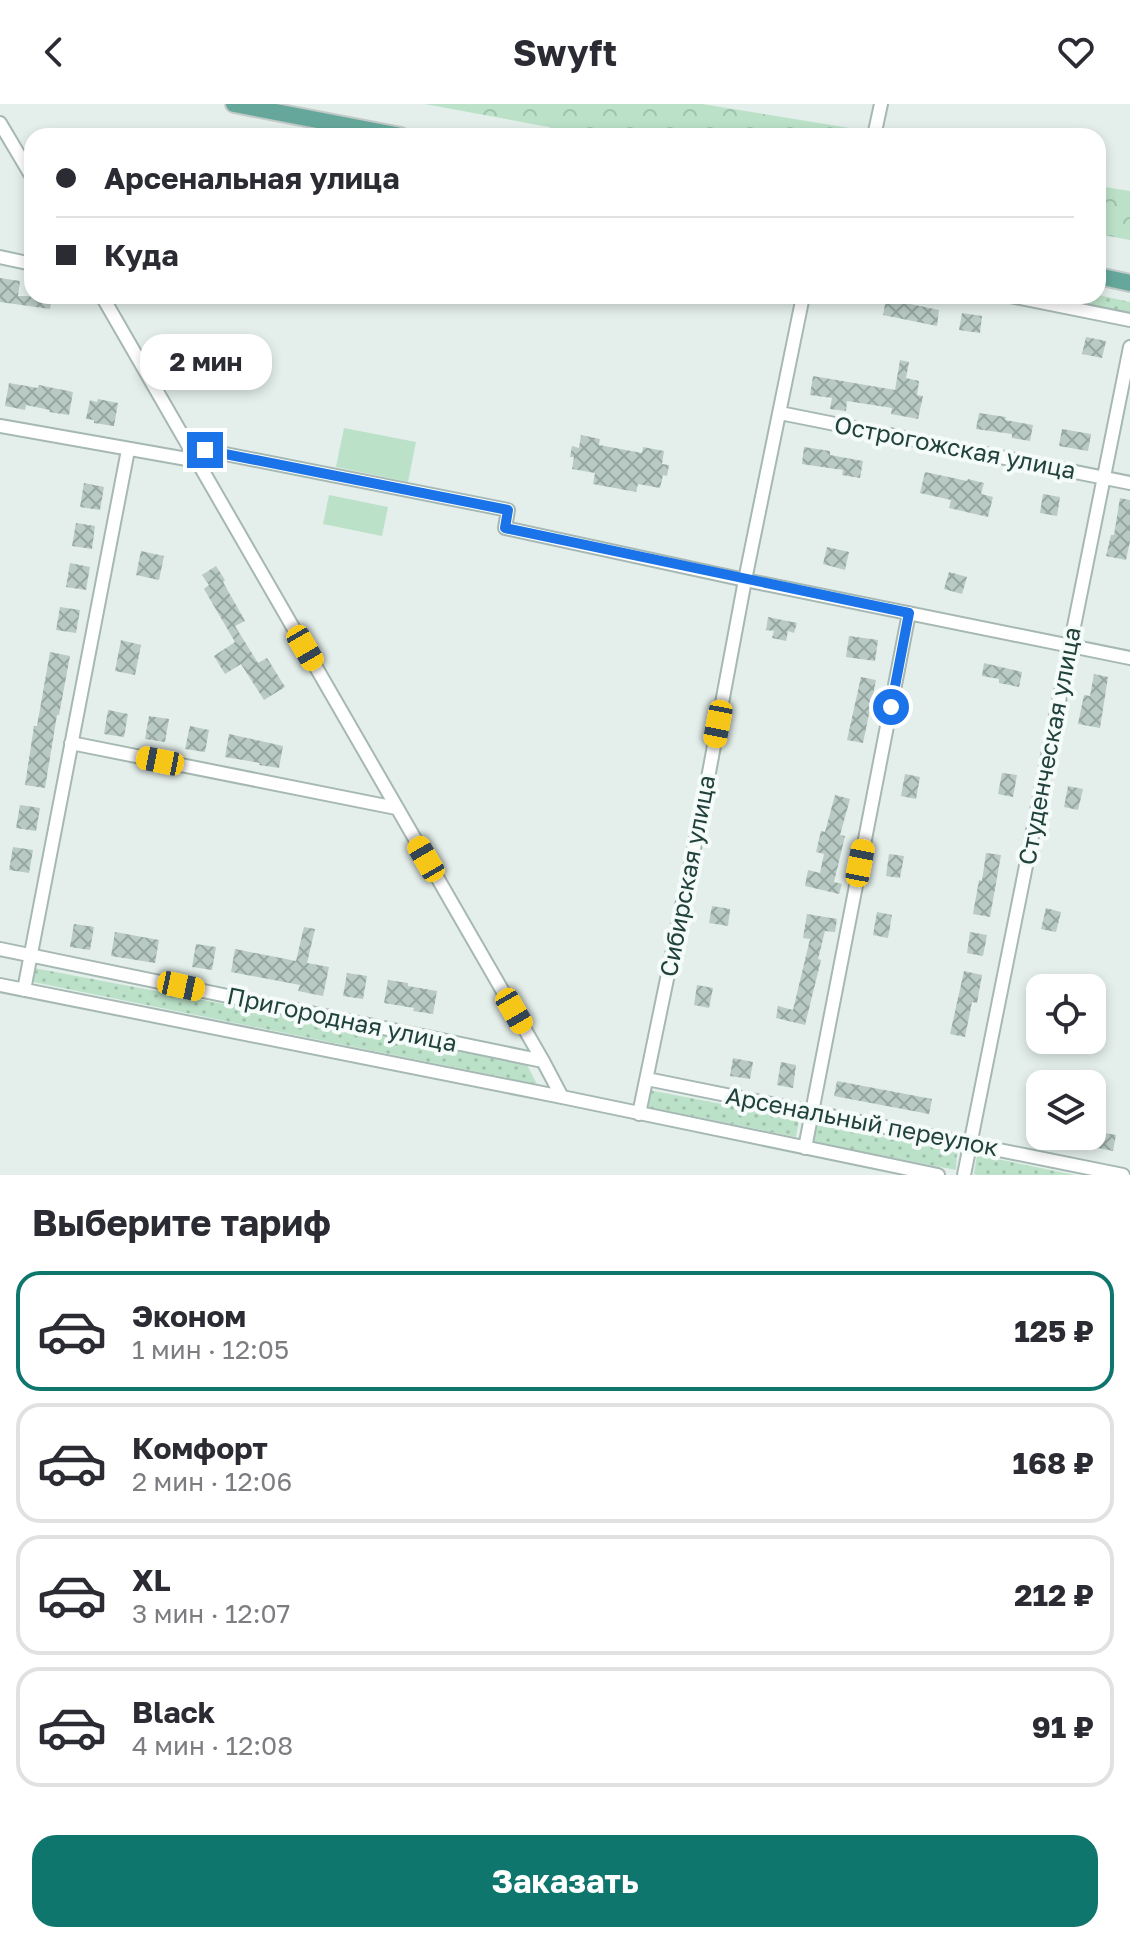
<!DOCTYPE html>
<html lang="ru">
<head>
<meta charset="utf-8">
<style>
  body { margin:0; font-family:"Golos Text",sans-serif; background:#f2f2f3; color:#2b2b33; height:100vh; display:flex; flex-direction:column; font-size:30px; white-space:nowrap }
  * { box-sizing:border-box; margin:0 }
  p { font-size:26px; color:#7c7c81 }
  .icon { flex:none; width:44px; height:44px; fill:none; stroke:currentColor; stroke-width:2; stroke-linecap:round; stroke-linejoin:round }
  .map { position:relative; height:1071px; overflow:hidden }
  .sheet { display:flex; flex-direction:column; background:#fff; flex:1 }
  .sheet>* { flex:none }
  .hud { position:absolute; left:24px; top:24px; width:1082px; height:176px; border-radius:24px; box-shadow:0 4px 12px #0003; display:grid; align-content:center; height:176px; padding:0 32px; background:#fff }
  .fabs { position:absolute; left:1026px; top:870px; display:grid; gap:16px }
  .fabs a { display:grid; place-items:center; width:80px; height:80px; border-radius:16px; background:#fff; box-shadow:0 4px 12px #0003; font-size:40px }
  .end { position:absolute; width:36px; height:36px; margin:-18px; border:10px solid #1a73e8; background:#fff; box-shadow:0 0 0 4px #fff }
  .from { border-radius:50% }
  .bubble { position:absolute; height:56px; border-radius:24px; background:#fff; box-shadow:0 4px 12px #0003; font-size:26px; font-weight:700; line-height:56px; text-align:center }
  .car { position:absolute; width:24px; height:48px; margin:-24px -12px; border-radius:10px; box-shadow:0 0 6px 2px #0007; background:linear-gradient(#f5c518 24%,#345 0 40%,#f5c518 0 76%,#345 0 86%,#f5c518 0) }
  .hud b { display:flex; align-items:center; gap:28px; height:76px; font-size:30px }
  .hud b+b { border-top:2px solid #e1e1e2 }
  .hud i { width:20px; height:20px; background:#2b2b33 }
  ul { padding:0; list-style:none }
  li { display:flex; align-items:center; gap:24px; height:120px; margin:0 16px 12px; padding:0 16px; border:4px solid #e1e1e2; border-radius:24px }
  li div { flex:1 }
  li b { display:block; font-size:30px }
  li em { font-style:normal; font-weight:700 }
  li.active { border-color:#0f766e }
  li>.icon { width:72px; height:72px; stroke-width:1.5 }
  h2 { padding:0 32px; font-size:36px; line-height:96px }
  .action { display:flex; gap:16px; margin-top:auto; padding:16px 32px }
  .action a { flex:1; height:92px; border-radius:24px; background:#0f766e; color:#fff; font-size:32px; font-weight:700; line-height:92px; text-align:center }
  header { display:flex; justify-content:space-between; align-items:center; height:104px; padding:0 32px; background:#fff; font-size:36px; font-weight:700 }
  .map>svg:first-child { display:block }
  .grass { fill:url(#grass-dots) }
  .forest { fill:url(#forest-crowns) }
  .pitch { fill:#bbe1c8 }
  .building { fill:url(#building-cross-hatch) }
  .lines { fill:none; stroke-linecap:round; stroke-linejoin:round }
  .minor-casing { stroke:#a6b8b3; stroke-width:16 }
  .major-casing { stroke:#c1cac8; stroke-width:20 }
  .minor { stroke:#fff; stroke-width:12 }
  .major { stroke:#65a89b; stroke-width:16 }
  .route { stroke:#1a73e8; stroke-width:10 }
  .labels { text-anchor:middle; stroke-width:8; stroke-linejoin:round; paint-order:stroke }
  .street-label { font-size:24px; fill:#21423c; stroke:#f5fbf8 }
</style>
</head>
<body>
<header><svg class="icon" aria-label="back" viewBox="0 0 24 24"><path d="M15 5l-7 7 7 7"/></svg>Swyft<svg class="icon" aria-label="heart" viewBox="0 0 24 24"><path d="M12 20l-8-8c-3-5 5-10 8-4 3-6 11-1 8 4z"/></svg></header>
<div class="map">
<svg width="1130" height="1071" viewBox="0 0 1130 1071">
  <defs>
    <pattern id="grass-dots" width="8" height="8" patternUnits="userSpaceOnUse" patternTransform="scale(2)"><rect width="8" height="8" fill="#bbe1c8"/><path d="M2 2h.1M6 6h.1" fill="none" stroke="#a0c2ad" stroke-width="1.8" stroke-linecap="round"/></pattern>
    <pattern id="forest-crowns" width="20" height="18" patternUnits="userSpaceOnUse" patternTransform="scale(2)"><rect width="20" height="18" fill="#bbe1c8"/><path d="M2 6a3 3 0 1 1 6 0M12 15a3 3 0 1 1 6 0" fill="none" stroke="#a0c2ad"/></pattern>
    <pattern id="building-cross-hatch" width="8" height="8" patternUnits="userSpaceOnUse" patternTransform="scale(2)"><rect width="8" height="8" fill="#b9cac4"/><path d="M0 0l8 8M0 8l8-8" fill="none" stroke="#96a6a0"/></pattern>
  </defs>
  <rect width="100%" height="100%" fill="#e4efeb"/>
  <path class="grass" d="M1098,191L1130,198V210L1039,192Z
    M34,864L525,957L537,980L33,878Z
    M649,986L799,1015L796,1033L647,1003Z
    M815,1020L957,1048L956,1066L813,1038Z
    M977,1051L1075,1071H977L974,1070Z"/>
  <path class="forest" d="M425,0H702L856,25L854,32H597Z
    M1098,82L1130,87V136L1098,130Z"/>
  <path class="pitch" d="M344,324L416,338L408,378L336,363Z
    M329,391L388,403L382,432L323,420Z"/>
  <path class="building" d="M0,174L20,177L18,192H52L50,205L0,198Z
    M886,195L939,206L937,222L883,211Z
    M962,209L982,212L980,229L959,226Z
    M1086,233L1106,237L1102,254L1082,250Z
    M900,256L909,258L906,274L919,277L917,291L923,292L918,315L891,310L892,304L847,297L846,307L830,305L832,294L810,291L813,272L895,286Z
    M9,279L38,284L39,281L73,288L69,311L49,308L50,306L26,301L25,306L5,302Z
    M98,295L118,299L114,322L94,319V316L86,315L90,296L97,298Z
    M979,309L1006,313L1005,316L1033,321L1030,337L1012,334V330L976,325Z
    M1062,325L1091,330L1088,347L1059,342Z
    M581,331L600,335L599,341L642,349L643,343L664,347L662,360L669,361L667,372L663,371L660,384L638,380L636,388L593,380L595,369L572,365L574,353H570L572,342L579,344Z
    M804,343L830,347V351L863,357L860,374L842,371L843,366L802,360Z
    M925,368L967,377L968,375L984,379L981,390L993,393L988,413L949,404L951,396L920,389Z
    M84,379L104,383L100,406L80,403Z
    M1043,390L1060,393L1057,412L1040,409Z
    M1120,394L1130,396V437L1126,456L1106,452L1111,431H1114Z
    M76,419L95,422L92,445L72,442Z
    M827,443L849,448L845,466L823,460Z
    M141,447L164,452L159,476L136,471Z
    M70,459L90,463L86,486L66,483Z
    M216,462L225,476L223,478L245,517L235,522L258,559L267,554L285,583L264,596L241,560L225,570L214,552L235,538L204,485L209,481L202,471Z
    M949,468L967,473L962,490L944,485Z
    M60,503L80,506L76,529L56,526Z
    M768,513L797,519L794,529L788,527L786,537L772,534L774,527L766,526Z
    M849,532L878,536L875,557L846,553Z
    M121,536L141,541L135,571L115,567Z
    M50,548L70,552L59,611H57L45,684L25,681L34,622H37Z
    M984,559L1022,568L1019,583L999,579V575L982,572Z
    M1094,570L1108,573L1100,624L1078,620L1084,591L1090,592Z
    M861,573L876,576L863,639L847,636Z
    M108,606L128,610L124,633L104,630Z
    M149,612L169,615L165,638L145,635Z
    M190,622L209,626L205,648L185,645Z
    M229,630L283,642L279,664L259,661L260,659L225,653Z
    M1002,669L1017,671L1013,693L998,690Z
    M905,670L920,673L916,695L901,692Z
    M1068,682L1083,685L1078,706L1064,703Z
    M835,691L850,695L840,731L845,732L834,778L842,780L839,790L805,782L808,766L820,769L824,750L816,748L821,727L825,728Z
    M20,701L40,704L36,727L16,724Z
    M13,743L33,746L29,769L9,766Z
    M986,749L1001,751L990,813L973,810L979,776L982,777Z
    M889,750L904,752L900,774L886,772Z
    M712,802L730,805L728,822L709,819Z
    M1046,804L1061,808L1056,828L1041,825Z
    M877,808L892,811L888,834L873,831Z
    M807,810L837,815L835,828L825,827L818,855L821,856L805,921L776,914L778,902L793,906L810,835L803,834Z
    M74,820L94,823L90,846L70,843Z
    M304,823L315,825L307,859L329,863L323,892L298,887L300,881L231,868L235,845L296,857Z
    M115,828L159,836L155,859L111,852Z
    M970,828L987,831L983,852L967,849Z
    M196,840L216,843L212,866L192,863Z
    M964,867L982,871L977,899L972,898L965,933L950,930Z
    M347,869L367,872L363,895L343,892Z
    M388,876L408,879V882L437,887L433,910L413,907L414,904L384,899Z
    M697,881L713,884L709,904L694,901Z
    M733,954L753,958L750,975L730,972Z
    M781,958L796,961L793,984L777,981Z
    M837,977L932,995L929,1010L834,992Z
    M1092,1027L1116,1031L1113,1047L1057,1036L1058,1032H1092Z"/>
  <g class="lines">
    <defs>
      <path id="minor" d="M0,19L32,73
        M874,32L881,0
        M0,153L32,160
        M102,192L543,957L562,993
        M1010,192L1130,216
        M780,309L1130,379
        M0,322L198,357L205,346L508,406L505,424L745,476L1130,554
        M71,639L396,704
        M0,845L543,957
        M0,881L562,993L938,1071
        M24,886L128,346
        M647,975L1123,1071
        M639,1010L702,706L745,476L803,192
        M805,1044L909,509
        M964,1071L1130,243"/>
      <path id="major" d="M234,0L401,32
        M1098,172L1130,179"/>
    </defs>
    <use href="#minor" class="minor-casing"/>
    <use href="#major" class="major-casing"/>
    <use href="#minor" class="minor"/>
    <use href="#major" class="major"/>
  </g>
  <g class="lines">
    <path class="route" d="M205,346L508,406L505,424L909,509L891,603"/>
  </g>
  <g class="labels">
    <g class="street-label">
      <text transform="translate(955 344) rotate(11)" y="8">Острогожская улица</text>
      <text transform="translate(1050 642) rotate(-79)" y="8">Студенческая улица</text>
      <text transform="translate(688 772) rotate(-79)" y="8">Сибирская улица</text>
      <text transform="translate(342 916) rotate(12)" y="8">Пригородная улица</text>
      <text transform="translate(862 1018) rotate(11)" y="8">Арсенальный переулок</text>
    </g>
  </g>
</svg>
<div class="fabs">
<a><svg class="icon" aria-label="locate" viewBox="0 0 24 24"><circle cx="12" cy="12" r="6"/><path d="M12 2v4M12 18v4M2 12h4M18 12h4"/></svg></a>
<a><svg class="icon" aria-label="layers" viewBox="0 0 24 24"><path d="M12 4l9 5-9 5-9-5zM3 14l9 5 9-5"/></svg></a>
</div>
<i class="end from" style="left:891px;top:603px"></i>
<i class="end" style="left:205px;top:346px"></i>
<div class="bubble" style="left:140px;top:230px;width:132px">2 мин</div>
<i class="car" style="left:305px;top:544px;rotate:150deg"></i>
<i class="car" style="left:718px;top:620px;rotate:191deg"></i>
<i class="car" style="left:160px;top:657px;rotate:281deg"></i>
<i class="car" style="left:426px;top:755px;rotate:330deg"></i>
<i class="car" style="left:860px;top:759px;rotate:11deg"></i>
<i class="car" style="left:181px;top:882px;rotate:102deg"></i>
<i class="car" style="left:514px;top:907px;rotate:150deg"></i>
<div class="hud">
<b><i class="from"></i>Арсенальная улица</b>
<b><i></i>Куда</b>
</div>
</div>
<section class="sheet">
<h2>Выберите тариф</h2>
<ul>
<li class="active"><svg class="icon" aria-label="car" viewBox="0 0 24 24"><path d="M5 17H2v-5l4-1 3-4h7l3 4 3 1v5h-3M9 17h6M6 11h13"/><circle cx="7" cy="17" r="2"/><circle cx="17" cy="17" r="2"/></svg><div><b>Эконом</b><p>1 мин · 12:05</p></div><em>125 ₽</em></li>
<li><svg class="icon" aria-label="car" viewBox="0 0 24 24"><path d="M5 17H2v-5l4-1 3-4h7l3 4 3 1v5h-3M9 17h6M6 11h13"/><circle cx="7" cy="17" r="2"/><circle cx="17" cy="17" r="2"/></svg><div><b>Комфорт</b><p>2 мин · 12:06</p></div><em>168 ₽</em></li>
<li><svg class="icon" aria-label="car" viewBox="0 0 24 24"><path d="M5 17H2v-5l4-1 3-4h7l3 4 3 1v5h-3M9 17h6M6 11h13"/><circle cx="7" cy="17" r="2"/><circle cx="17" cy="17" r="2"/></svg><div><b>XL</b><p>3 мин · 12:07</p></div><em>212 ₽</em></li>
<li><svg class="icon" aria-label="car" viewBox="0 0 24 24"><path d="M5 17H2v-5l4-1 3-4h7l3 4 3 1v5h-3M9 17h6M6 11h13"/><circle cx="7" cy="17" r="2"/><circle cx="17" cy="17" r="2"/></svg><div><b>Black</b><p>4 мин · 12:08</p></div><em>91 ₽</em></li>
</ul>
<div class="action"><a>Заказать</a></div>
</section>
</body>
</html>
